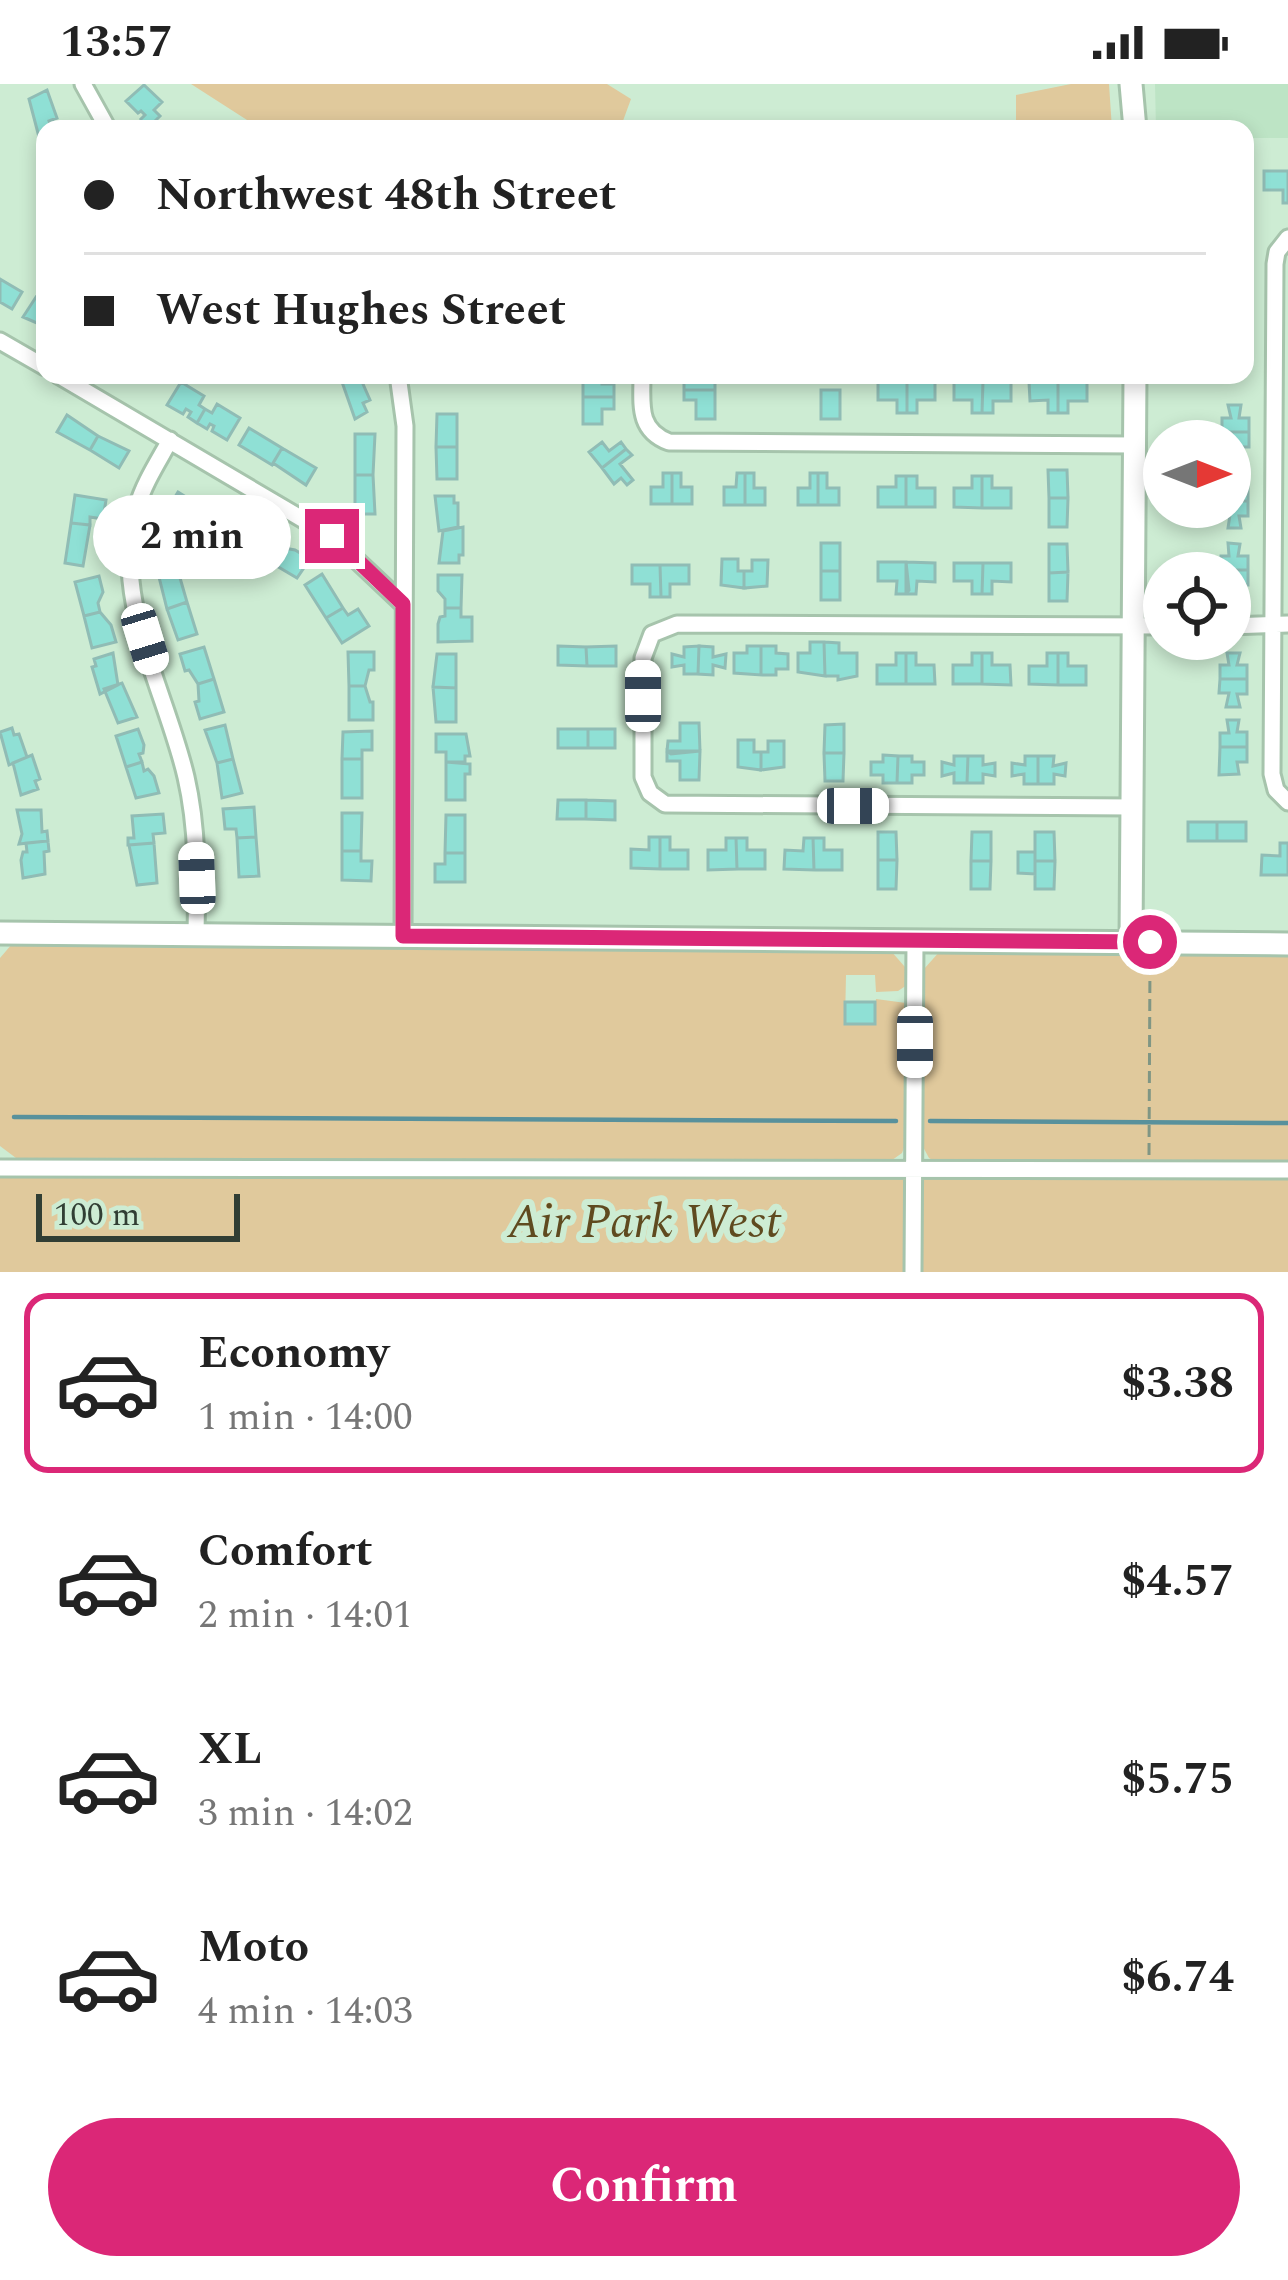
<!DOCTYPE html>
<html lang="en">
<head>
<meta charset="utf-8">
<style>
  body { margin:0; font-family:Spectral,serif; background:#f6f6f6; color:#222; height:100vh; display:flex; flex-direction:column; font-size:45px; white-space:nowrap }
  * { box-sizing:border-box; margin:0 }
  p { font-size:39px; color:#767676 }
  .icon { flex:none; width:66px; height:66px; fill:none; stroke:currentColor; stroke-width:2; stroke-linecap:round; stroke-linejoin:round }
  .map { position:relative; height:1188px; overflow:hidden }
  .details { display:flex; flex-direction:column; background:#fff; flex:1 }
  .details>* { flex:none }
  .hud { position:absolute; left:36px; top:36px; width:1218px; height:264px; border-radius:24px; box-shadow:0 6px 18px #0003; display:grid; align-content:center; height:264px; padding:0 48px; background:#fff }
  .needle { width:78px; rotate:90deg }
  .buttons { position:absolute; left:1143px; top:336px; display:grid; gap:24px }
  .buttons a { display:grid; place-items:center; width:108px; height:108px; border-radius:50%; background:#fff; box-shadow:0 6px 18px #0003; font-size:60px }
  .scale { position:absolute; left:36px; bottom:30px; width:204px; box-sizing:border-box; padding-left:12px; border:6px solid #313e34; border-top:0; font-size:33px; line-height:42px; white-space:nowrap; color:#313e34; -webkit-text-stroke:9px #cdecd3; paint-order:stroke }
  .end { position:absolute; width:54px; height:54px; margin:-27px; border:15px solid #db2777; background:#fff; box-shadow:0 0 0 6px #fff }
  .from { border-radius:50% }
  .bubble { position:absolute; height:84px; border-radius:42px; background:#fff; box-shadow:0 6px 18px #0003; font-size:39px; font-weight:700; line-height:84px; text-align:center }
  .car { position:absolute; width:36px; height:72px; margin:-36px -18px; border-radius:15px; box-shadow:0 0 9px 3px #0007; background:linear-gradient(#fff 24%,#345 0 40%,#fff 0 76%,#345 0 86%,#fff 0) }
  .hud b { display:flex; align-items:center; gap:42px; height:114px; font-size:45px }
  .hud b+b { border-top:3px solid #e0e0e0 }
  .hud i { width:30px; height:30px; background:#222 }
  ul { padding:21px 0 0; list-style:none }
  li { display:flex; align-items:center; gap:36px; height:180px; margin:0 24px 18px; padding:0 24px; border:6px solid transparent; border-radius:24px }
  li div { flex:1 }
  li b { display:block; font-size:45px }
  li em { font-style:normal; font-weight:700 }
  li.on { border-color:#db2777 }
  li>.icon { width:108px; height:108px; stroke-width:1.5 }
  .primary-button { display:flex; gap:24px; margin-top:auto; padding:24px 48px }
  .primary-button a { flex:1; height:138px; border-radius:72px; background:#db2777; color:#fff; font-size:48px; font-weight:700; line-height:138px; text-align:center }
  .status { display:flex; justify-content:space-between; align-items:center; height:84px; padding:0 60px; background:#fff; direction:ltr }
  .status svg { height:33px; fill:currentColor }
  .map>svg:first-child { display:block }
  .built { fill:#bde4c5 }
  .green { fill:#e0c99c }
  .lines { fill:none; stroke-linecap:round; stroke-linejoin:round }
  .stream { stroke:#58919c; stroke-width:4.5 }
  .building { fill:#8fe0d5; stroke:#90bcb5; stroke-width:3 }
  .street-casing { stroke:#a6c4ac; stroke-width:21 }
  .secondary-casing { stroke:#a6c4ac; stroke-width:27 }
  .path { stroke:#809684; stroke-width:3; stroke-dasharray:12 6; stroke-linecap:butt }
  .street { stroke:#fff; stroke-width:15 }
  .secondary { stroke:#fff; stroke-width:21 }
  .route { stroke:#db2777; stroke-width:15 }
  .labels { text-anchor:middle; stroke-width:12; stroke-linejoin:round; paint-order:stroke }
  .park-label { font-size:48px; font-style:italic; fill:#5f4a1f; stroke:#cdecd3 }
</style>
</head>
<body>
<div class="status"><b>13:57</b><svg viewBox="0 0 49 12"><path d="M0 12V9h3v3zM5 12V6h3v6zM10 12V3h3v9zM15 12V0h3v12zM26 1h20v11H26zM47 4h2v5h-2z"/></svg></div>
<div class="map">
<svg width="1288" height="1188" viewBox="0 0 1288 1188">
  <rect width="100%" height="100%" fill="#cdecd3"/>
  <path class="built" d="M1155,0H1288V54H1245V45H1156Z"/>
  <path class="green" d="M191,0H607L631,15L620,45H261Z
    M1071,0H1109L1112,45H1016V11Z
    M27,858L891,867L905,883L907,901L898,907L876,908L875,891H846L845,940H874L876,915L906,919L905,1061L902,1069L888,1079L16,1074L0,1062V874L12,860Z
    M941,866L1288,868V1082L936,1078L929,1074L922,1061L924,885Z
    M0,1084L1288,1086V1188H0Z"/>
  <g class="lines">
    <path class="stream" d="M14,1033L896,1037
      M930,1037L1288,1039"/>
  </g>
  <path class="building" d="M144,1L162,18L154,26L160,32L149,43L141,35L145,31L141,27L138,29L126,17Z
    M47,6L57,34L49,37L52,45H45V51L39,53L29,15Z
    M1264,87H1288V119H1283V106H1264Z
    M0,195L22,208L12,225L0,218Z
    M36,213L45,219V249L42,247L44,242L23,233Z
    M354,291H359L370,316L363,319L367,328L355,335L342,298Z
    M583,291H602V300H614V313H583Z
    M696,291H715V306H684V296H696Z
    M878,297H907V329H897V316H878Z
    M907,297H935V316H917V329H907Z
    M954,297H983L982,329H972V316H954Z
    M983,297H1011V317H993V329H982Z
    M181,298L204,312L199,321L205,325L197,339L188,333L191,328L186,325L183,330L167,321Z
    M1029,298H1058V329H1048V316L1030,317Z
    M1058,298H1087V317H1068V329H1058Z
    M684,306H715V335H696V316H684Z
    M821,306H840V335H821Z
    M583,313H614V325H602V340H583Z
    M217,320L240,334L227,356L212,347L214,342L210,340L207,345L197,339L205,325L212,329Z
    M1228,321H1241L1239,334H1249V348H1222V334H1231Z
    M437,330H457V363H436Z
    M67,331L98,352L90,366L57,348Z
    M249,344L282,364L272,381L239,361Z
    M1222,348H1249V363H1239L1241,375H1230V357H1222Z
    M355,350H375L373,391H355Z
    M98,352L129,367L119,384L90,366Z
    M602,358L609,367L621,358L626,365L602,384L589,368Z
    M436,363H457V395H437Z
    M282,364L316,384L306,401L273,379Z
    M626,365L632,371L620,380L633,396L627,401L621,394L614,400L602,384Z
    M1048,386H1067L1068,414H1049Z
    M663,389H672V420H651V403H663Z
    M672,389H681V403H692V420H672Z
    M737,389H745V421H724V403H736Z
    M745,389H754V404H765V421H745Z
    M810,389H818V421H798V404H810Z
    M818,389H827V404H839V421H818Z
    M355,391H373L375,430H355Z
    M1230,391H1241L1239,403H1248V417H1230Z
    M896,392H906V423H878V403H896Z
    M906,392H917V404H935V423H906Z
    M972,392H982V424L954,423V404H972Z
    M982,392H992V404H1011V424H982Z
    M178,408L210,428L200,445L167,426Z
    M75,411L106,416L103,435L90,433V441L71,439Z
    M435,412H454V419H458V443L439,447Z
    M1049,414H1068L1067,443H1049Z
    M1230,417H1248V432H1239L1241,444H1228L1230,431H1221V423H1230Z
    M224,424L241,434L224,460L209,450Z
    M71,439L90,441L83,482L65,479Z
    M252,440L279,463L270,478L242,461Z
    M463,443V471H459V479H439L443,447Z
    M821,459H840V487H821Z
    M1228,459L1240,460L1238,472H1248V486H1221V472H1229Z
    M1049,460H1067L1068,488L1049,489Z
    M279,463L295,466L310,475L297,494L270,478Z
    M722,475H738V487H744V504L721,501Z
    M752,476H768L767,502L744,504V487H752Z
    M878,478H906V510H896L897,497H878Z
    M906,478L935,479V498L917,497L916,510H906L909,506Z
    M954,479H983L982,510H972V497H954Z
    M983,479H1011V498L992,497V510H982Z
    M632,481H660L661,513H650V500H632Z
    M660,481H689V500H670V513H661Z
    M1221,486H1248V501H1238L1240,513H1230V489H1221Z
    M178,487L187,518L167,525L159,493Z
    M821,487H840V516H821Z
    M1068,488L1067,517H1049V489Z
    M322,490L343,524L326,534L305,501Z
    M438,491H462L461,524H445V515L438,507Z
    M99,492L103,508L98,519L100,528L84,532L75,498Z
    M187,518L197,550L178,556L167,525Z
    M343,524L348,531L358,525L369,542L342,559L326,534Z
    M445,524H461V533H472V557L438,558V540L440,533L445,532Z
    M100,528L111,541L116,558L92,564L84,532Z
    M810,558H824L825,592L798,588V569H810Z
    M824,558L839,559V569H857V592L838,596V592H825Z
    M558,562L586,563L587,582L558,581Z
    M616,562V582H587L586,563Z
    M699,562L698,590H684V581L672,583V570L684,573V563Z
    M699,562L713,563V573L726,570L725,584L713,581V591L698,590Z
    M747,562H761V591L734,589V569H747Z
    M761,562H776V569L788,570V585H776V591H761Z
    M204,563L214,595L198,600L189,586L185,587L180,570Z
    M348,568H374V586H369L365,602H349Z
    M113,569L118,601L100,610L92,583L96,582L94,575Z
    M896,569H906V600H877V581H896Z
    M906,569H916V581H934L935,600H906Z
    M972,569H982V600H953V581H972Z
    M982,569H992V581H1010L1011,601L982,600Z
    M1047,569H1058V601L1029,600V582H1047Z
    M1058,569H1068V582H1086V601H1058Z
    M1227,569H1240L1237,581H1247V595H1220V581H1229Z
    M437,570H456V604L433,603Z
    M214,595L224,628L200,635L195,618L199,617L198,600Z
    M1220,595H1247V610H1237L1240,623H1226L1229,609H1219Z
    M122,599L137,633L118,639L104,605Z
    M349,602H365L370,618H373V636H349Z
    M433,603L456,604V638H436Z
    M1227,636H1239L1237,648H1247V663H1220V649H1229Z
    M680,639H699L700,667H667L668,657H680Z
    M844,640V669H824L825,641Z
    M225,641L233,675L217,679L205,646Z
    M12,644L14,651L19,650L27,673L9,681L0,648Z
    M138,645L144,661L143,669L139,670L142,678L126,683L116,652Z
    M558,645H588V664H558Z
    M588,645H615V664H588Z
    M372,647V666H362V675H342L343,648Z
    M436,650H466L470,672H465V678H446V668H436Z
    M738,656H754V668H761V686L738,683Z
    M768,657H784V683L761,686V668H768Z
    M1220,663H1247V678H1237L1239,690L1219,691Z
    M667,667L671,670L700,667L699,696H680V677H667Z
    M824,669H844L843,697H825Z
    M32,671L40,695L35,697L38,705L21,711L13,679Z
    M883,671L898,672L897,699H883V691H871V678H883Z
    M898,672H912V678H924V691H912V699H897Z
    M954,672H968L967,699H954V689L942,692V678L954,681Z
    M968,672H983V681L995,679V692L983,690V699H967Z
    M1025,672H1038V700H1024V690L1012,692V679L1025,681Z
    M1038,672H1054L1053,682L1066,679L1065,692L1054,690V700H1038Z
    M233,675L242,709L222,714L217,679Z
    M342,675H362V714H342Z
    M142,678L144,687L148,685L154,692L159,709L136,714L126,683Z
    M446,678L470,680V690H465V716H446Z
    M558,716H586V735H557Z
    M586,716L615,717V736L586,735Z
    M254,723L256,753L237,754L236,745H225L223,725Z
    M17,726H41L42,748L47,747L48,757L19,760L22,750Z
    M342,729H362L361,767H342Z
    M163,730L165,749L153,750L154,759L128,761V754H134L132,732Z
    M446,731H465V769H445Z
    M1188,738H1217V757H1188Z
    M1217,738H1246V757H1217Z
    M878,748H896L897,776H878Z
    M972,748H991V777H971Z
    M1035,748H1054L1055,777H1035Z
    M256,753L259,792L239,793L237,754Z
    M649,753H660V785L631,784V765L649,766Z
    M660,753H670V766H688V785H660Z
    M726,754H736L737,785L708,786V766H726Z
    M736,754H747V766H765V785H737Z
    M804,754H813L814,786L784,785L785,766L803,767Z
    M813,754H824V766H842V786H814Z
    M48,757L49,767L44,768L45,790L23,794L21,776L23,768H27L26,759Z
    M154,759L157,799L137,801L129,761Z
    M1280,759H1288V791H1261L1262,771L1280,772Z
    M342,767H361V777H372L371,797L342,796Z
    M1018,768H1035V790L1018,789Z
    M445,769H465V798H435V780H445Z
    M878,776H897L896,805H878Z
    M971,777H991L990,805H971Z
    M1035,777H1055L1054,805H1035Z
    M845,918H875V940H845Z"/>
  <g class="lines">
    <defs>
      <path id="street" d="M83,0L108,45
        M1288,154L1277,168L1275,180L1272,690L1276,706L1288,718
        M0,257L45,283
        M58,291L331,452L403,520
        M398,291L405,342L403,852
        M642,291C642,320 637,346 669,358L1135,361
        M170,356C158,378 144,399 137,423C110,513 166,607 186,693C198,745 197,798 196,850
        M1230,542L1288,540
        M1133,723L665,720L650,709L643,693V574L652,550L677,540L1164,542
        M0,1084L1288,1086
        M913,1188L915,856"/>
      <path id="secondary" d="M1131,0L1135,45
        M0,849L1288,860
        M1131,858L1135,291"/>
    </defs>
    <use href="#street" class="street-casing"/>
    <use href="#secondary" class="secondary-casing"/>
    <path class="path" d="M1149,1071L1150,876"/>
    <use href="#street" class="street"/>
    <use href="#secondary" class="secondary"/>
  </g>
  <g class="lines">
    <path class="route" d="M332,452L403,520V852L1150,858"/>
  </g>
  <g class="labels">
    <g class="park-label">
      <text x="644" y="1153">Air Park West</text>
    </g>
  </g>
</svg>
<div class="buttons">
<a><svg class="needle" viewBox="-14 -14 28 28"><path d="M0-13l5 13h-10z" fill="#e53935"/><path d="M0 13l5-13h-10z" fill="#767676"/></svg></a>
<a><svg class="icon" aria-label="locate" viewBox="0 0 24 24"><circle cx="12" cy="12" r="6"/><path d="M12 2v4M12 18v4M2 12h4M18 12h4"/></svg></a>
</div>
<div class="scale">100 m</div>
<i class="end from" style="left:1150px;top:858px"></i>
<i class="end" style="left:332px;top:452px"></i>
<div class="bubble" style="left:93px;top:411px;width:198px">2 min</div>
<i class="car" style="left:145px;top:555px;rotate:163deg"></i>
<i class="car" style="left:643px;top:612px;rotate:0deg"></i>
<i class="car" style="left:853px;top:722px;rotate:90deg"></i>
<i class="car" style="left:197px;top:794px;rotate:358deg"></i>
<i class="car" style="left:915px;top:958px;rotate:180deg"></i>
<div class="hud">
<b><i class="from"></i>Northwest 48th Street</b>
<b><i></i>West Hughes Street</b>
</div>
</div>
<section class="details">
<ul>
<li class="on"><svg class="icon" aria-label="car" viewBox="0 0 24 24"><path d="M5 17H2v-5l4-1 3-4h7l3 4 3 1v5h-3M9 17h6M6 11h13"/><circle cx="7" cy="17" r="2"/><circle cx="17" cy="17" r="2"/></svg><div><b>Economy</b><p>1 min · 14:00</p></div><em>$3.38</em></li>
<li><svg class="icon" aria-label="car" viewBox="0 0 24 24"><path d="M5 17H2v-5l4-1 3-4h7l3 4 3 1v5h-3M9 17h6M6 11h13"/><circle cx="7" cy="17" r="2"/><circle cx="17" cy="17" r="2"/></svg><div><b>Comfort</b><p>2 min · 14:01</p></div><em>$4.57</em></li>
<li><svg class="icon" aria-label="car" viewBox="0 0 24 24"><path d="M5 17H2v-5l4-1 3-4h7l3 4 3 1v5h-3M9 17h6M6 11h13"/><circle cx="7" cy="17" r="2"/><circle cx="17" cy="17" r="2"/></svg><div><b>XL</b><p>3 min · 14:02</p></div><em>$5.75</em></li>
<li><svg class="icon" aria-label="car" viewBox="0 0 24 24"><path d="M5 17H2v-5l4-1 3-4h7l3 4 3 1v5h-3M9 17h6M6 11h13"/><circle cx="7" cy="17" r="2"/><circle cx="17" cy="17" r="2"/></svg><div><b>Moto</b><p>4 min · 14:03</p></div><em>$6.74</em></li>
</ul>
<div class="primary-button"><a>Confirm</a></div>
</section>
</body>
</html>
